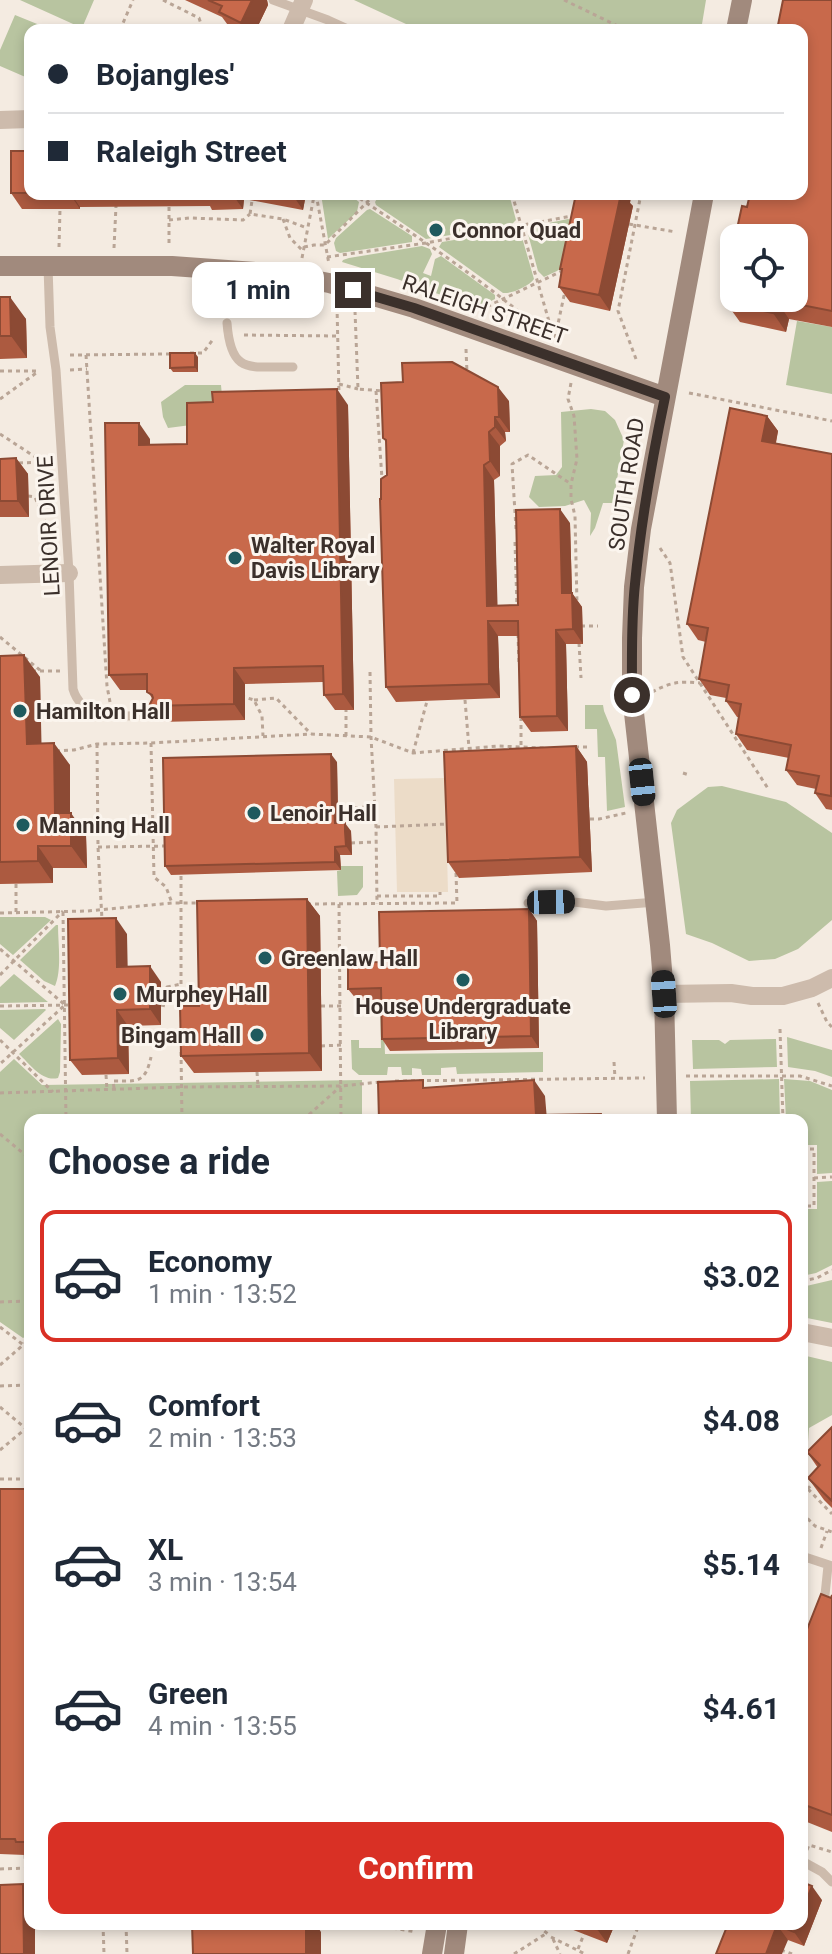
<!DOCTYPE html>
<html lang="en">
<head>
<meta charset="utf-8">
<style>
  body { margin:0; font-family:Roboto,sans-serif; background:#f6f6f7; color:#1f2937; height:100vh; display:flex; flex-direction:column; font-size:30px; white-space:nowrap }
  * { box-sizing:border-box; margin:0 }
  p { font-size:26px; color:#747a83 }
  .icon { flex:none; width:44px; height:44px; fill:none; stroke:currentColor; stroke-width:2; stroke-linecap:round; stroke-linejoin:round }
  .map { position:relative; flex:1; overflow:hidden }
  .side { position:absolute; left:24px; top:1114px; width:784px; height:816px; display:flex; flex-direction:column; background:#fff; border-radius:16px; box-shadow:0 4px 12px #0003 }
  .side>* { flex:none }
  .top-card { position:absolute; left:24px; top:24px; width:784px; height:176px; border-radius:16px; box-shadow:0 4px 12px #0003; display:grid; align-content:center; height:176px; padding:0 24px; background:#fff }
  .tools { position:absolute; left:720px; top:224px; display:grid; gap:16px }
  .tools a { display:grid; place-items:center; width:88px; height:88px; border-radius:16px; background:#fff; box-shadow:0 4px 12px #0003; font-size:40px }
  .end { position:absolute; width:36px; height:36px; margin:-18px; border:10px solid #3b302b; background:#fff; box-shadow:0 0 0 4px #fff }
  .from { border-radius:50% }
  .bubble { position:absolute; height:56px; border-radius:16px; background:#fff; box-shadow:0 4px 12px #0003; font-size:26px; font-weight:700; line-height:56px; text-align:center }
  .car { position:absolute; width:24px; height:48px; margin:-24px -12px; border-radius:10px; box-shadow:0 0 6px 2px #0007; background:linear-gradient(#222 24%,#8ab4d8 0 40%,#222 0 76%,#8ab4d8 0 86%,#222 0) }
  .top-card b { display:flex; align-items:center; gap:28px; height:76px; font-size:30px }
  .top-card b+b { border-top:2px solid #e0e1e3 }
  .top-card i { width:20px; height:20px; background:#1f2937 }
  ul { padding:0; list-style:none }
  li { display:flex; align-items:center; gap:24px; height:132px; margin:0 16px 12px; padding:0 8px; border:4px solid transparent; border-radius:16px }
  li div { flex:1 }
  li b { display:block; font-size:30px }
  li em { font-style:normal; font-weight:700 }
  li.current { border-color:#d93025 }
  li>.icon { width:72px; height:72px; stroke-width:1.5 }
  h2 { padding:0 24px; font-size:36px; line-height:96px }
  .button { display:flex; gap:16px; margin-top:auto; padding:16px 24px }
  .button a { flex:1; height:92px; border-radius:16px; background:#d93025; color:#fff; font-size:32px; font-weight:700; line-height:92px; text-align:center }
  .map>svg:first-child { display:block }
  .green { fill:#b8c4a0 }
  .plaza { fill:#ecdcc8 }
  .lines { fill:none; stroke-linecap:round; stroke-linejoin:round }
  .path { stroke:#b9a596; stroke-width:3; stroke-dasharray:4 4; stroke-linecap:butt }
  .lane { stroke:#cdbbac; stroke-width:9 }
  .street { stroke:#cdbbac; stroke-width:18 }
  .secondary { stroke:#a18a7d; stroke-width:20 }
  .wall { fill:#ac5a40 }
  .shaded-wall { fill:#8c4a34 }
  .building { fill:#c8694b; stroke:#8c4a34; stroke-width:2 }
  .route { stroke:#3b302b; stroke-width:10 }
  .poi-dot { fill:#1f5a5e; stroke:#fbf5ee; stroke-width:3 }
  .labels { text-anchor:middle; stroke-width:6; stroke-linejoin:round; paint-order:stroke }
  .poi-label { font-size:22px; font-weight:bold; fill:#3b302b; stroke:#fbf5ee; text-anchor:start }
  .street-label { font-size:22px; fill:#3b302b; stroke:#fbf5ee }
</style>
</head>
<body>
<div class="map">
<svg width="832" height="1954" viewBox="0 0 832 1954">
  <rect width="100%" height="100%" fill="#f4ebe1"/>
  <path class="green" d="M20,0H94L82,28Z
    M354,0H706L701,30H419Z
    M15,15L52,30H30V79L0,66V50Z
    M321,194H349L359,202L357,212L328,239Z
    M380,194H509L516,220L511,225L426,239L376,205L375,202Z
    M370,209L412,236V242L347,252L340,253L336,251L334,243L336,238L367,210Z
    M568,219L572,220L565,264L557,271L544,277L538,271L528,234L531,228L534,226Z
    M514,230L521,234L534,279C529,286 512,294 503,293L439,247L442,242Z
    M422,246L430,249L432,254L423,273L431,276L435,259L441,256L495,295V299L477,308L397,279L342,262L343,260L349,258Z
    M797,321L832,327V394L786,385Z
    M185,385H221L223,407L191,425L168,428L163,417L161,402Z
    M591,409L605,411L615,420L624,440L616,485L615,503H603L595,528L590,536L591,513L584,500L565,506L539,507L529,497L535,476L556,475L562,467L561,412Z
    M585,705H603L604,711L616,740L625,807L607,811L605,757H598L597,729H585Z
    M722,786L786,802L832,833V920L798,949L775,959L749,961L712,943L686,934L671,823L677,810L708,787Z
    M341,866H363V887L357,895L338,896L337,871L341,870Z
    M0,917H45L51,920L13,955L0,944Z
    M56,925H58C58,944 62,970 55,986L44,981L20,960Z
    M14,974L48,1002L0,1003V987Z
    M380,1000H383L385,1054L543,1052V1072L457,1074L456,1067L441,1068V1075H422L421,1069L412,1068V1075H402L401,1067H388L387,1075H359L352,1069L351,1040H359V1048H381Z
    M0,1010L45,1009L46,1010L14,1040L0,1028Z
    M58,1019L61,1024L60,1072L58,1078C42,1082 30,1064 19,1054Z
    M787,1037L832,1050V1077L815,1071L788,1067Z
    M776,1039L777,1067L693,1069L692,1040H719L725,1044L730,1040Z
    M14,1059L42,1085L362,1080V1120H30V1334L23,1338L0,1322V1072Z
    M779,1079L780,1120H691L690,1081Z
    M784,1079L810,1081L832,1090V1173L817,1174V1145H802V1120H786Z
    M832,1181V1265L816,1273L802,1276V1209H817V1182Z
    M832,1280V1323L802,1317V1287Z
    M802,1355L832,1362V1415L809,1428L806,1470L802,1474Z"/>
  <path class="plaza" d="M445,778L448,892H397L394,779Z"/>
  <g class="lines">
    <path class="path" d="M163,0L199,18L203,30
      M564,0L626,30
      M120,30L133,0
      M253,194L250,214L283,219L307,228
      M316,194L329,264
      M353,194C418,237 483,280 543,332
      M512,194L553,335
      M558,194L576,199
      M169,207V247
      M283,219L290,238L303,251
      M169,220L190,218L243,220L250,214
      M629,224L676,232
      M59,247L60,209
      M304,247L314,245H325L375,194
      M114,248L116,206
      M327,257L426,243L572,216
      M302,258L314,196
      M337,306L339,394
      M480,310L564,270
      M355,311L358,389L384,391
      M244,335L337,336
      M555,338L565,291
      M466,349L467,373
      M190,353H203L214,338
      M70,355L170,354
      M86,355L107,686L110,702
      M636,359L618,311L641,194
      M70,370L87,369
      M0,371H38
      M571,383L568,399L574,416L577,459L571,484V499L575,516L577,604
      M339,384L358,389
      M376,391L382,479
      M689,393L832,421
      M0,399L39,371
      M0,434L43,462
      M19,463L43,462
      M28,496L35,497L47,526
      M516,529L512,464L528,455L571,484
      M515,542L517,608
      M660,548L670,563L683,657L769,790
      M581,626H598
      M518,634L519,666
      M0,637L41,671
      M579,643L581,678
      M32,671H60
      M370,672L371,737L376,827L377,904
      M652,692C671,682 679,681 700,683
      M241,696L254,700L262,716L263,736
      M254,700L276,698L311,734
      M465,700L469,748
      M521,717V746
      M346,736V710
      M151,743L154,877L166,887L172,903
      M97,744L98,847L102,920
      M575,747H589
      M56,751L74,750L97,744L151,743L311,734L371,737L413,753L499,746L544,748
      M413,753L427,701
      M683,773L689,775
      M338,808L375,807
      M590,819H599L626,813
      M376,827L448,824
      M351,843L375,842
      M98,847L167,846
      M16,884V912
      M377,896H440V892
      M307,904L457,903L456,873
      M339,904L341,1120
      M63,912L66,1120
      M0,913L87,911L172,903H200
      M0,949L65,1005L0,1064
      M0,975L63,911
      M818,1003L827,1022L832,1027
      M161,1005L166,1006L167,987L181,984
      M0,1006L72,1005
      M321,1006H341
      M181,1008V874
      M780,1029L783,1120
      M0,1040L53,1092
      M321,1046L341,1045
      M181,1052L182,1120
      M614,1062L615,1078
      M257,1072L258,1086
      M106,1075L107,1090
      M686,1076H800L832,1086
      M395,1081L645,1078
      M114,1088L113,1081C137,1081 145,1084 151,1057
      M0,1093L182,1087L341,1086L380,1082
      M303,1120L341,1086
      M0,1134L30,1159
      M802,1149H814V1206H802
      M814,1178L832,1177
      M802,1281L817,1278L832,1270
      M0,1302L30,1301
      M0,1327L30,1350
      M0,1365L30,1339
      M0,1386L30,1385
      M0,1407L30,1432
      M26,1429L28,1493
      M0,1450L30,1425
      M0,1479H30
      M808,1489L832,1514
      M802,1495L813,1483
      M802,1513L815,1526L832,1532
      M821,1548L827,1531
      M807,1850L809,1845L832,1852
      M25,1855L26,1868
      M0,1869L30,1868
      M103,1924L104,1954
      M126,1924L127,1954
      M369,1924L416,1932
      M545,1924L543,1930L548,1934
      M717,1924L728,1929
      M108,1928L126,1927
      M551,1937L585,1954
      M553,1939L560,1954
      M578,1949L584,1934
      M781,1950L792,1954
      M514,1954L547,1933
      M628,1954L639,1924"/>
    <path class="lane" d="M273,0L328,20L350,30
      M48,266L50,327L56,370L69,573L73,689C83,724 129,715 157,715
      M227,323C231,376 250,366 293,367
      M528,903L574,902L606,906L656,902
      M802,1556L832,1566
      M822,1606L825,1595L828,1566
      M802,1861L822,1872L832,1882"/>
    <path class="street" d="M291,30L304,0
      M0,120L30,119
      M0,575L69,573
      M664,994L731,993L752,996H783L812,988L832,978
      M802,1332L832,1338"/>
    <path class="secondary" d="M736,30L742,0
      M0,266H172L283,274L329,283L414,308L665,397
      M667,1120L664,994L660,945L632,695V638L634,587L641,529L704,194
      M432,1954L437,1924
      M454,1954L458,1924"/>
  </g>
  <path class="wall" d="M185,0H267L268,5L256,30H234L230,28L222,17Z
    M832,0V327L789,319L786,332L740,322L727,304L747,207Z
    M30,151V194H306L303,210L244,199L243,209L212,210L210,206L80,207V209H22L11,193Z
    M630,203L633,206L610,311L570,302L559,287L562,272L560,269Z
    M0,297L26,319L27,358L0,359Z
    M198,357V372H173L170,368Z
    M509,401L510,432H505L506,441L500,446V476L494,480L497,606L518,605L570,523L572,593L582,607L583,644H566L568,731L531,732L520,717L519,636H498L500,698L396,702L386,687L381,499L387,475L386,442L383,438Z
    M348,405L354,710H335L324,695L323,682L245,684V720L160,722L149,706L153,700L147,690H120L109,675L150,439V445L187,444Z
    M767,416L778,431L776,443L832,454V810L826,809L815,793L816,789L797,785L786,770L789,758L747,750L736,734L739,717H737L726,701V698L710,695L699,679L706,642L698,640L687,624Z
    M16,458L28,474L29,517H0V459Z
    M0,656L40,677L41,744L70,765V813L86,835L87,868H53V883L0,884Z
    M576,746L587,762L592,872L459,878L448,862Z
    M337,762L338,816L340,819V823L351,831L352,855H340L341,870L171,875L165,866Z
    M307,899L320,916L322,1071L194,1073L181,1056Z
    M529,909L537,921L539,1048L390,1051L382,1039L381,1000H357L348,989L380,962Z
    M127,934V967L161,982V1025L128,1026L129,1074L82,1075L70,1060Z
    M832,1427V1508L824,1500L808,1478L818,1468L807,1452Z
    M0,1489H30V1858H27L25,1855L0,1854Z
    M832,1595V1832L802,1820V1642Z
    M822,1900L804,1946L788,1940L728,1924Z
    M562,1924H615L607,1943L563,1926Z"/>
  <path class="shaded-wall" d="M252,0H267L268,5L256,30H247L241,23Z
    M70,194H71L80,207V209Z
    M232,194H241L244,199L243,209Z
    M292,194H306L303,210Z
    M621,194H632L630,203L633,206L610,311L599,295Z
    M10,297L26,319L27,358L11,336Z
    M776,300L789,319L786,332L773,313Z
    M195,353L198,357V372L195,367Z
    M498,387L509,401L510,432L499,417Z
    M337,389L348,405L354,710L343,694Z
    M767,416L778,431L773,456L762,441Z
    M495,417L505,432L506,441L495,427Z
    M139,423L150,439V461L139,445Z
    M489,432L500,446V476L490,461Z
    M16,458L28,474L29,517L18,501Z
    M484,465L494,480L498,621L487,606Z
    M560,509L570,523L572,593L582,607L583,644L573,629L562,593Z
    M488,621L498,636L500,698L489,684Z
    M556,630L566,644L568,731L557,716Z
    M24,655L40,677L42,766L27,744Z
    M234,668L245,684V720L234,704Z
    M54,743L70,765V835L55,813Z
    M576,746L587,762L592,872L580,857Z
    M331,754L337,762L338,816L340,819V831L335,823L332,810Z
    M71,813L86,835L87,868L71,846Z
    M345,823L351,831L352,855L346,846Z
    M38,846L53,868V883L38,861Z
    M335,847L340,855L341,870L335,862Z
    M307,899L320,916L322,1071L309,1053Z
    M529,909L537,921L539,1048L531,1036Z
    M116,918L127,934L128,983L117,967Z
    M150,966L161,982V1025L150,1009Z
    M117,1010L128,1026L129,1074L118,1058Z
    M534,1080L545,1096L547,1120L536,1115Z
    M23,1884L30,1894V1924H35V1954H24Z
    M812,1886L822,1900L804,1946L794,1932L797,1924H802V1911Z
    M306,1924H316L321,1932V1954H306Z
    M599,1924H615L607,1943L597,1929Z
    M777,1925L788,1940L782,1954H766Z"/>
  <path class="building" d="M208,0H252L241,23L219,12L222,6Z
    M783,0H832V311L776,300L773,313L727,304L734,268V298H794V238H735L742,206L747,207L750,194H802V30H777Z
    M11,151H30V193H11Z
    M576,194H621L599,295L559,287L562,269H560Z
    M0,297H10L11,336H0Z
    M170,353H195V367L170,368Z
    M452,362L498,387L499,417H495V427L489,432L490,461L484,465L487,606L518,605L516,510L560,509L562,593H572L573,629L556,630L557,716L520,717L518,621H488L489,684L386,687L380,499H381V479L387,475L386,440L383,438L381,383L403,382L402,363Z
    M337,389L343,694L324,695L323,666L234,668V704L149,706L153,698L152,695L147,692V674L109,675L105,423H139V445L187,444V403L213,402L212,392Z
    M730,408L767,416L762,441L832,454L831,796L815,793L819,776L786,770L791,745L736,734L741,704L726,701L729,685L699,679L708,628L687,624Z
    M16,458L18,501H0V459Z
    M24,655L27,744L54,743L55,813H71V846H38V861L0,862V656Z
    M576,746L580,857L448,862L444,752Z
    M331,754L332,810H334L335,823H345V831L346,846L335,847V862L165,866L163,758Z
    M307,899L309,1053L181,1056L180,1006H199L197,901Z
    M529,909L531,1036L382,1039L381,988L348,989V963L380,962L379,912Z
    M116,918L117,967L150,966V1009L117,1010L118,1058L70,1060L68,919Z
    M423,1080V1088L534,1080L536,1115L601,1114L602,1120H379L378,1082Z
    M832,1427V1501L808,1478L820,1465L807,1452Z
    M0,1489H30V1842H16L15,1839H0Z
    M821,1594L831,1598L832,1595V1815L802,1804V1642Z
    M802,1882L812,1886L802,1911Z
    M23,1884L24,1954H0V1885Z
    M192,1924H306V1954H193Z
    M584,1924H599L597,1929Z
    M728,1924H797L794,1932L777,1925L766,1954H716Z"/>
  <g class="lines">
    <path class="route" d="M353,290L414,308L665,397C652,459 641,521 635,584C631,621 632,658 632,695"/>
  </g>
  <g class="poi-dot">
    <circle cx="436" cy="230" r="8"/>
    <circle cx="235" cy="558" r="8"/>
    <circle cx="20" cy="711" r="8"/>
    <circle cx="254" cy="813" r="8"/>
    <circle cx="23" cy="825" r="8"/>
    <circle cx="265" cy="958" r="8"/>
    <circle cx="463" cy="980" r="8"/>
    <circle cx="120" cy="994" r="8"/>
    <circle cx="257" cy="1035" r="8"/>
  </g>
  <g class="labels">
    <g class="poi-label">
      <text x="452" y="238">Connor Quad</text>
      <text x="251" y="553">Walter Royal<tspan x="251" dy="25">Davis Library</tspan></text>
      <text x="36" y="719">Hamilton Hall</text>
      <text x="270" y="821">Lenoir Hall</text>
      <text x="39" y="833">Manning Hall</text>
      <text x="281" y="966">Greenlaw Hall</text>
      <text x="136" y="1002">Murphey Hall</text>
      <text x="463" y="1014" text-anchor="middle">House Undergraduate<tspan x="463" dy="25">Library</tspan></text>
      <text x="241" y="1043" text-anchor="end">Bingam Hall</text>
    </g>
    <g class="street-label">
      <text transform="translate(485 309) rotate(19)" y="8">RALEIGH STREET</text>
      <text transform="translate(626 484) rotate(-81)" y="8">SOUTH ROAD</text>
      <text transform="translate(48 526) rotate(-93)" y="8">LENOIR DRIVE</text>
    </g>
  </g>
</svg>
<div class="tools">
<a><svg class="icon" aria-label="locate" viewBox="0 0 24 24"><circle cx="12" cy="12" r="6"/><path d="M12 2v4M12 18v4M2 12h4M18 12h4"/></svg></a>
</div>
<i class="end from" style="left:632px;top:695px"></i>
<i class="end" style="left:353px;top:290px"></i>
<div class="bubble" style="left:192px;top:262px;width:132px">1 min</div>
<i class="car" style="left:642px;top:782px;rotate:174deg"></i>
<i class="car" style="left:551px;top:902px;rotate:89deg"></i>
<i class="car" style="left:664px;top:994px;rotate:356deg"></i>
<div class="top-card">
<b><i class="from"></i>Bojangles'</b>
<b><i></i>Raleigh Street</b>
</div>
<section class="side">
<h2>Choose a ride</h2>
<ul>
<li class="current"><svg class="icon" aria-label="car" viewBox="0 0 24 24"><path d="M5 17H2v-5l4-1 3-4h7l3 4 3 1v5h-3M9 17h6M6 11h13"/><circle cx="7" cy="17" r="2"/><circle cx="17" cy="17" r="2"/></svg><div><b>Economy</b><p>1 min · 13:52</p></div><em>$3.02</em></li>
<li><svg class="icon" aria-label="car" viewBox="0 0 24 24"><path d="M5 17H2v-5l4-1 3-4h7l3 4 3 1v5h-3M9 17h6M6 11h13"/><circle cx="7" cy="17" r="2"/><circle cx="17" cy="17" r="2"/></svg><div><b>Comfort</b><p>2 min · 13:53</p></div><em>$4.08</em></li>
<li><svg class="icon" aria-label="car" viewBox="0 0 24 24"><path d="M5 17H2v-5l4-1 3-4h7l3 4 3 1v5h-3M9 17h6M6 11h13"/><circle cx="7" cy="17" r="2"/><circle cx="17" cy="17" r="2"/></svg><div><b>XL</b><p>3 min · 13:54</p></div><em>$5.14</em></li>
<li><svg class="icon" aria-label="car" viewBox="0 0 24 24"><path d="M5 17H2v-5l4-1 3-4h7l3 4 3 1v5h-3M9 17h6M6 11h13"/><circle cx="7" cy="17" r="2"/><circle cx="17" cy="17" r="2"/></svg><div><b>Green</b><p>4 min · 13:55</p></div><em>$4.61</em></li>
</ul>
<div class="button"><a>Confirm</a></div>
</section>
</div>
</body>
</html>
